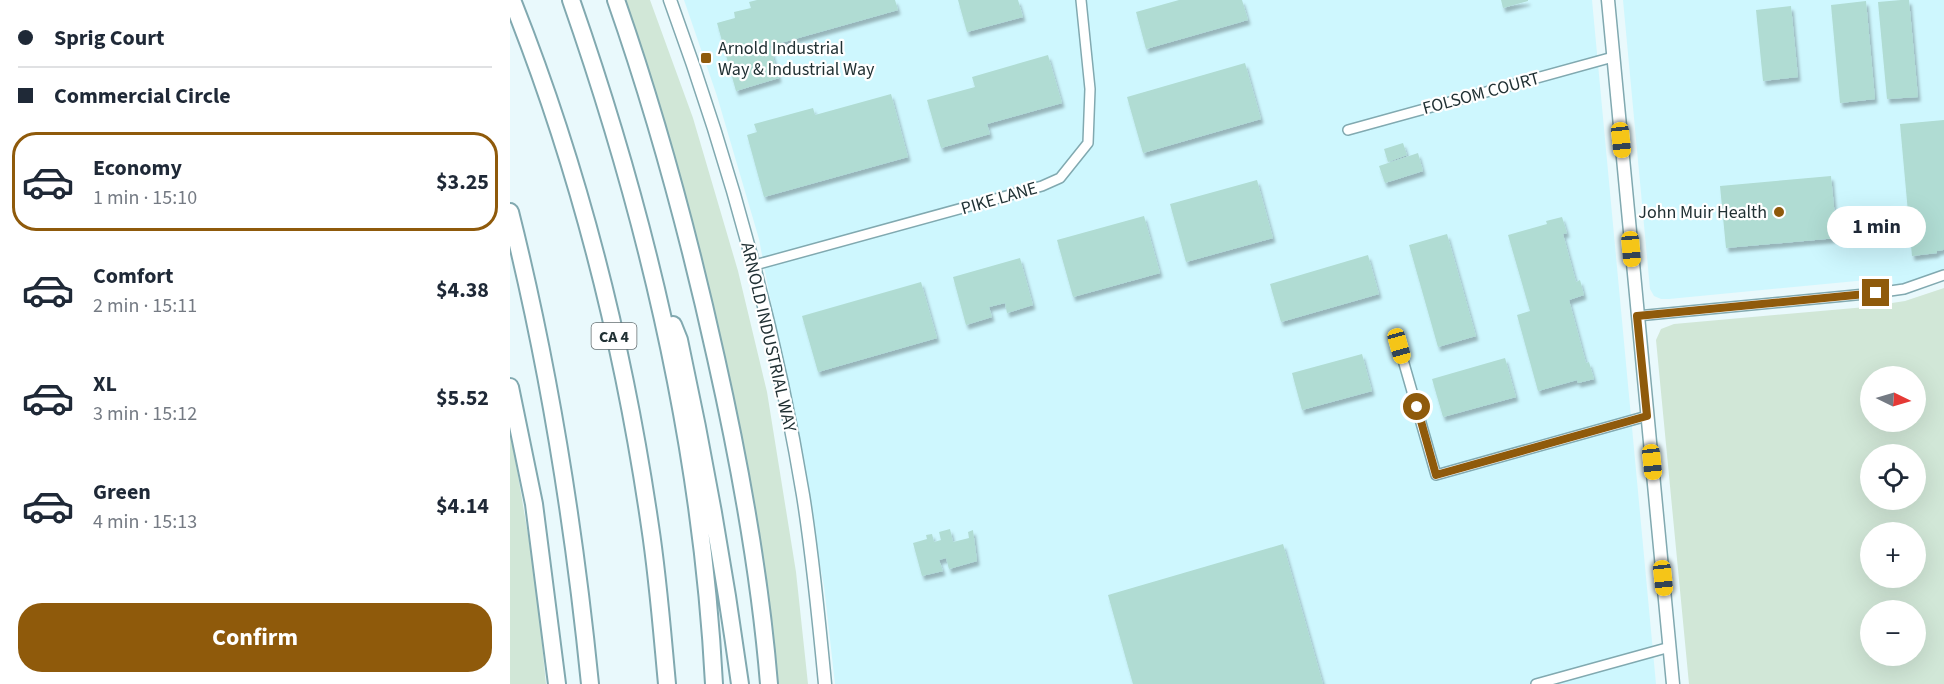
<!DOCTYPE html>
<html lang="en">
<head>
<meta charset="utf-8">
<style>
  body { margin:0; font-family:"Source Sans 3",sans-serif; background:#f2f2f3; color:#1f2937; height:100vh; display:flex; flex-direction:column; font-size:22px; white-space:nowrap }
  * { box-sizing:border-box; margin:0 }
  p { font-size:20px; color:#747a83 }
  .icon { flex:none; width:33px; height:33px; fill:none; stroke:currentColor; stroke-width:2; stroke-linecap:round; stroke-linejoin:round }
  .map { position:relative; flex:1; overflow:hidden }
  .drawer { display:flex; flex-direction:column; background:#fff; width:510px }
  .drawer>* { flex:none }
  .banner { display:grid; align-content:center; height:132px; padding:0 18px; background:#fff }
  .needle { width:39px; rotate:95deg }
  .fabs { position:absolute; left:1350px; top:366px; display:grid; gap:12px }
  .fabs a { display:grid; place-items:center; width:66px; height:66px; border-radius:50%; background:#fff; box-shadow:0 6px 24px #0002; font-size:30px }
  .end { position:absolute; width:27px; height:27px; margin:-14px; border:8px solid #8f5a0b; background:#fff; box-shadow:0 0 0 3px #fff }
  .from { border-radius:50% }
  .bubble { position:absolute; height:42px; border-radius:21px; background:#fff; box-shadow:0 6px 24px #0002; font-size:20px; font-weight:700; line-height:42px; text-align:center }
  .car { position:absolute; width:18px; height:36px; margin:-18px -9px; border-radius:8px; box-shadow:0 0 4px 2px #0007; background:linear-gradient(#f5c518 24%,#345 0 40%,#f5c518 0 76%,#345 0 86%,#f5c518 0) }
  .banner b { display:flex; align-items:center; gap:21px; height:57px; font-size:22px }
  .banner b+b { border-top:2px solid #e0e1e3 }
  .banner i { width:15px; height:15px; background:#1f2937 }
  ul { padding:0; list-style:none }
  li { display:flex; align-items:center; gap:18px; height:99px; margin:0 12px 9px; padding:0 6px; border:3px solid transparent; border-radius:24px }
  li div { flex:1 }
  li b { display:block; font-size:22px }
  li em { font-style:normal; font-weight:700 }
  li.active { border-color:#8f5a0b }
  li>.icon { width:54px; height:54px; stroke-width:1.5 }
  .action { display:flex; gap:12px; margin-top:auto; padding:12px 18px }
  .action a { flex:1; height:69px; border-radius:24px; background:#8f5a0b; color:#fff; font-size:24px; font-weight:700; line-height:69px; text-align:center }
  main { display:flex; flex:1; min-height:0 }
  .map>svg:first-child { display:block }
  .built { fill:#cef7fe }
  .green { fill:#d1e7d7; fill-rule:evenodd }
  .building { fill:#b0dcd3; filter:url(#shadow) }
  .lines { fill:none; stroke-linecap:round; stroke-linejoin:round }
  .minor-casing { stroke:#81a9b0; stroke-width:12 }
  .tertiary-casing { stroke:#81a9b0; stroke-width:15 }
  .motorway-casing { stroke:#81a9b0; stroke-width:20 }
  .minor { stroke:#fff; stroke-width:9 }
  .tertiary { stroke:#fff; stroke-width:12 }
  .motorway { stroke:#fff; stroke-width:16 }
  .route { stroke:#8f5a0b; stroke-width:8 }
  .poi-dot { fill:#8f5a0b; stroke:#fff; stroke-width:2 }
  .labels { text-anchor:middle; stroke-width:4.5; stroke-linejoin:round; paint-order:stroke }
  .shield { fill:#fff; stroke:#646f71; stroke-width:1.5 }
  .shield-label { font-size:16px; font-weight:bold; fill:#213134 }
  .poi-label { font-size:18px; fill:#213134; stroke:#fff; text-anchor:start }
  .street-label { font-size:18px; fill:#213134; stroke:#fff }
</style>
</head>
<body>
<main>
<section class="drawer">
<div class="banner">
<b><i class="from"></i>Sprig Court</b>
<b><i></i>Commercial Circle</b>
</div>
<ul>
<li class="active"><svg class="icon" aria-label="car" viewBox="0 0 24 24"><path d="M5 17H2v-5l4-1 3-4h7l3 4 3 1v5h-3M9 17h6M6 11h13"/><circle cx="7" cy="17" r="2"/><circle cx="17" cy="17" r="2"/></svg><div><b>Economy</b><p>1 min · 15:10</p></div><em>$3.25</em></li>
<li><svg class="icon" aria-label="car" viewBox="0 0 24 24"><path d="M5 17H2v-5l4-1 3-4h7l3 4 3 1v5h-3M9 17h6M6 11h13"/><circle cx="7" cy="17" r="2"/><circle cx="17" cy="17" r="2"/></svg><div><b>Comfort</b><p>2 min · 15:11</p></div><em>$4.38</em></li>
<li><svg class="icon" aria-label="car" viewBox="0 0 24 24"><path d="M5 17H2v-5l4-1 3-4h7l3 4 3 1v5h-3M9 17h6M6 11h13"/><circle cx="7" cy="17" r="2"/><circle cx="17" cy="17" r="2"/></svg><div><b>XL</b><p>3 min · 15:12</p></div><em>$5.52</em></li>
<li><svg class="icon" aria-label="car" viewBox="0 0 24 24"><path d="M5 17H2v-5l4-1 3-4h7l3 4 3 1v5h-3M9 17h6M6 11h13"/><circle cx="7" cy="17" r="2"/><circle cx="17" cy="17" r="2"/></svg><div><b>Green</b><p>4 min · 15:13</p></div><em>$4.14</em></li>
</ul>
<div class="action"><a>Confirm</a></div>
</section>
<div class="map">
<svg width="1434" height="684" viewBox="0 0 1434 684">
  <defs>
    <filter id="shadow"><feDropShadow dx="2.5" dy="4.5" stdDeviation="1.5" flood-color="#0004"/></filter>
  </defs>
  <rect width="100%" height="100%" fill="#e9f9fc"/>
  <path class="built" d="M174,0H1082L1146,684H325L314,586L249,239L207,96Z
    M1113,0H1434V275L1384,291L1382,276L1357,280L1159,299H1151L1144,296L1140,289Z"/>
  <path class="green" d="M106,0H140L183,118L228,271L257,392L286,572L298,684H259L214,394Z
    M1434,288V684H1179L1146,340L1151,329L1164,324L1356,307L1395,301ZM1406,376V422H1360V376ZM1406,454V500H1360V454ZM1360,532H1406V578H1360ZM1360,610H1406V656H1360Z
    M0,428L26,582L36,684H0Z"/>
  <path class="building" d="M247,0H385L388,10L260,46L269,78L226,91L207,23L225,18L224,12L241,8L239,2Z
    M448,0H508L513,17L457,32Z
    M669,0H732L738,20L636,49L626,12Z
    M991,0H1018V1L993,8Z
    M1391,0H1399L1408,97L1377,99L1368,2Z
    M1356,1L1365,99L1330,103L1321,5Z
    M1281,6L1288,77L1253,81L1246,10Z
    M538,55L552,103L477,124L480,134L431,148L417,100L465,87L462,77Z
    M735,63L751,119L633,153L617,97Z
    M381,94L398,157L254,197L237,135L247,132L244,124L303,108L305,115Z
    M1434,120V248L1433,250L1427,251V253L1402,256L1390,124Z
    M893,143L897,155L878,162L874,149Z
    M908,153L913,171L875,183L869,166Z
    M1321,176L1327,238L1216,248L1210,186Z
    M747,180L763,238L676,262L660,204Z
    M634,216L650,273L563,297L547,240Z
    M1052,217L1057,233L1053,234L1066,282L1070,280L1074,295L1059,300L1076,363L1079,362L1084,379L1068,383L1067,380L1028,391L1007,315L1020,311L998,235L1037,224L1036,221Z
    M937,234L966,336L928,347L899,245Z
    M858,255L869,294L771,322L760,284Z
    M510,258L523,305L497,313L495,303L479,307L482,317L456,325L443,277Z
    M411,282L427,338L308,372L292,316Z
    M852,354L862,391L792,410L782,373Z
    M995,358L1006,397L933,417L922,379Z
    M440,529L443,542L459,538L458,532L463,530L467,561L439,569L436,558L429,560L433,571L412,576L403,543L417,539L416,535L422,534L424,542L431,540L429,532Z
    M773,544L813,684H623L598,595Z"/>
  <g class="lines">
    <defs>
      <path id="minor" d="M838,130L1103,57
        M245,265L511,192L532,186L550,178L578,143L580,89L571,0
        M1127,316L1366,293L1394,289L1434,275
        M889,346L926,475L1137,416
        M1026,684L1160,647"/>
      <path id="tertiary" d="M160,0C219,161 265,326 293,495C303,557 309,621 315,684
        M1098,0L1163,684"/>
      <path id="motorway" d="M2,0C69,168 114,347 140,526C148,578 152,631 157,684
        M61,0C138,220 192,451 204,684
        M106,0C147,117 179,236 206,358C230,465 250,574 259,684
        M0,212C39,367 64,525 80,684
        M163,325L169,340C194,455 214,568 230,684
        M0,387L24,504L47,684"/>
    </defs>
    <use href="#minor" class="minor-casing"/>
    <use href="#tertiary" class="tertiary-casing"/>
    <use href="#motorway" class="motorway-casing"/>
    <use href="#minor" class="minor"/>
    <use href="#tertiary" class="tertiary"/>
    <use href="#motorway" class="motorway"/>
  </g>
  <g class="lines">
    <path class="route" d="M907,407L926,475L1137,416L1127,316L1366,293"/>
  </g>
  <g class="poi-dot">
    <rect x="190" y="52" width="12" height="12" rx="3"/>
    <circle cx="1269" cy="212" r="6"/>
  </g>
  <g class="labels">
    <rect class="shield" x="81.5" y="323" width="45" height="26" rx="4.5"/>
    <g class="shield-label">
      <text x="104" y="342">CA 4</text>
    </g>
    <g class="poi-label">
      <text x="208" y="54">Arnold Industrial<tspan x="208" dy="21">Way &amp; Industrial Way</tspan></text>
      <text x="1257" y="218" text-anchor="end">John Muir Health</text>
    </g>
    <g class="street-label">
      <text transform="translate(971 93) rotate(-15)" y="6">FOLSOM COURT</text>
      <text transform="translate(489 198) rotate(-16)" y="6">PIKE LANE</text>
      <text transform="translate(259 337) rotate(77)" y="6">ARNOLD INDUSTRIAL WAY</text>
    </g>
  </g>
</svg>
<div class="fabs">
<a><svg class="needle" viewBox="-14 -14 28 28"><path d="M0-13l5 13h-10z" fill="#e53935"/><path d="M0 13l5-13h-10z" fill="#747a83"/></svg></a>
<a><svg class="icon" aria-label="locate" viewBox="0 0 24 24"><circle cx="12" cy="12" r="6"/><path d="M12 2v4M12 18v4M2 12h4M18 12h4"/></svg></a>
<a>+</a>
<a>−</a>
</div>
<i class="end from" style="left:907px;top:407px"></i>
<i class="end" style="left:1366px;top:293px"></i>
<div class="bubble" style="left:1317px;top:206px;width:99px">1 min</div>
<i class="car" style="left:1111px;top:140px;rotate:174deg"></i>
<i class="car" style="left:1121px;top:249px;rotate:175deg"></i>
<i class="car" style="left:889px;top:346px;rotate:164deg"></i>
<i class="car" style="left:1142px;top:462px;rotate:174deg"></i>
<i class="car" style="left:1153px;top:578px;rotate:174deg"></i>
</div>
</main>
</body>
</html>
